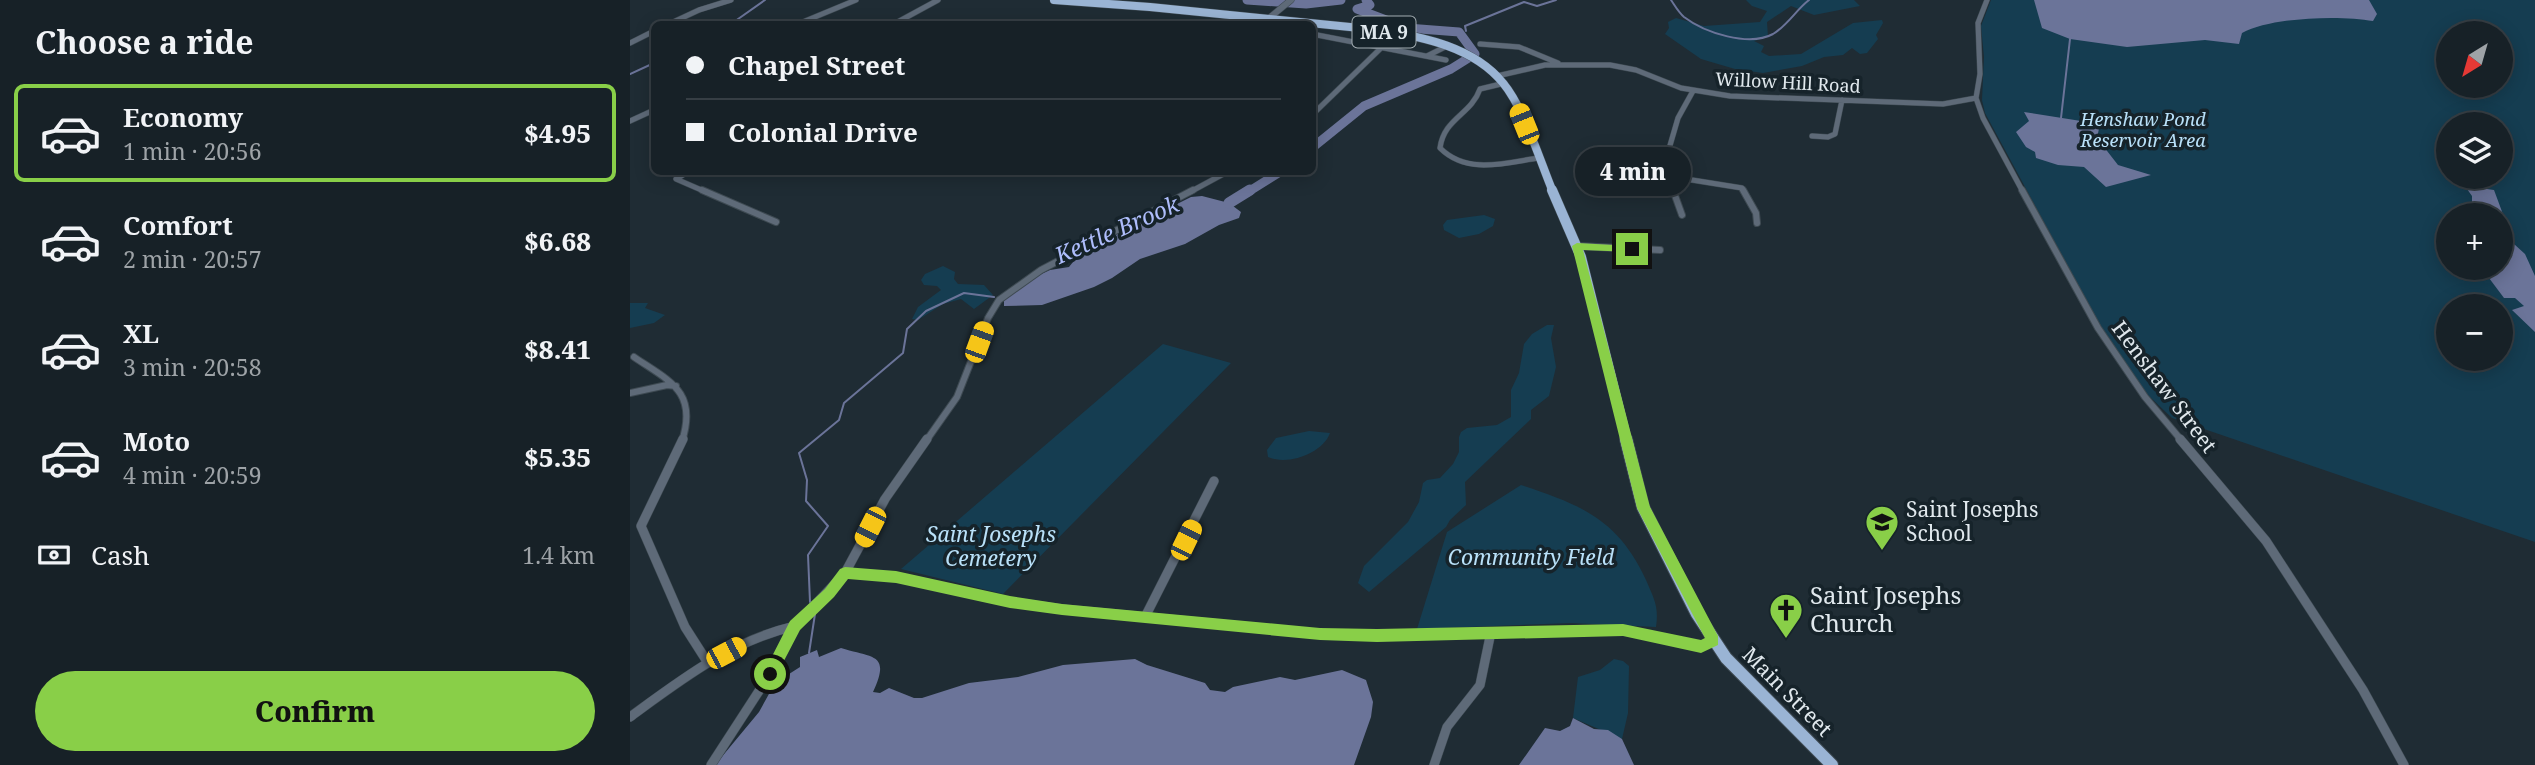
<!DOCTYPE html>
<html lang="en">
<head>
<meta charset="utf-8">
<style>
  body { margin:0; font-family:"Noto Serif",serif; background:#20292f; color:#f1f3f6; height:100vh; display:flex; flex-direction:column; font-size:26px; white-space:nowrap }
  * { box-sizing:border-box; margin:0 }
  p { font-size:23px; color:#9ea3a7 }
  .icon { flex:none; width:38px; height:38px; fill:none; stroke:currentColor; stroke-width:2; stroke-linecap:round; stroke-linejoin:round }
  .map { position:relative; flex:1; overflow:hidden }
  .sheet { display:flex; flex-direction:column; background:#172127; width:630px }
  .sheet>* { flex:none }
  .guide { position:absolute; left:21px; top:21px; width:665px; height:154px; border-radius:10px; box-shadow:0 4px 18px #0003,0 0 0 2px #363e44; display:grid; align-content:center; height:154px; padding:0 35px; background:#172127 }
  .needle { width:46px; rotate:217deg }
  .buttons { position:absolute; left:1806px; top:21px; display:grid; gap:14px }
  .buttons a { display:grid; place-items:center; width:77px; height:77px; border-radius:50%; background:#172127; box-shadow:0 4px 18px #0003,0 0 0 2px #363e44; font-size:35px }
  .end { position:absolute; width:32px; height:32px; margin:-16px; border:9px solid #89cf48; background:#111; box-shadow:0 0 0 4px #111 }
  .from { border-radius:50% }
  .bubble { position:absolute; height:49px; border-radius:24px; background:#172127; box-shadow:0 4px 18px #0003,0 0 0 2px #363e44; font-size:23px; font-weight:800; line-height:49px; text-align:center }
  .car { position:absolute; width:21px; height:42px; margin:-21px -10px; border-radius:9px; box-shadow:0 0 5px 2px #0007; background:linear-gradient(#f5c518 24%,#345 0 40%,#f5c518 0 76%,#345 0 86%,#f5c518 0) }
  .guide b { display:flex; align-items:center; gap:24px; height:66px; font-size:26px }
  .guide b+b { border-top:2px solid #363e44 }
  .guide i { width:18px; height:18px; background:#f1f3f6 }
  ul { padding:0; list-style:none }
  li { display:flex; align-items:center; gap:21px; height:98px; margin:0 14px 10px; padding:0 21px; border:4px solid transparent; border-radius:10px }
  li div { flex:1 }
  li b { display:block; font-size:26px }
  li em { font-style:normal; font-weight:800 }
  li.selected { border-color:#89cf48 }
  li>.icon { width:63px; height:63px; stroke-width:1.5 }
  h2 { padding:0 35px; font-size:32px; line-height:84px }
  .pay { display:flex; align-items:center; gap:18px; height:77px; padding:0 35px; font-size:26px }
  .pay p { margin-inline-start:auto }
  .primary-button { display:flex; gap:14px; margin-top:auto; padding:14px 35px }
  .primary-button a { flex:1; height:80px; border-radius:42px; background:#89cf48; color:#111; font-size:28px; font-weight:800; line-height:80px; text-align:center }
  main { display:flex; flex:1; min-height:0 }
  .map>svg:first-child { display:block }
  .green { fill:#153d51; fill-rule:evenodd }
  .water { fill:#6b7499 }
  .lines { fill:none; stroke-linecap:round; stroke-linejoin:round }
  .stream { stroke:#6b7499; stroke-width:2 }
  .river-far1 { stroke:#6b7499; stroke-width:9 }
  .river { stroke:#6b7499; stroke-width:11 }
  .minor-far2-casing { stroke:#3e4a52; stroke-width:6 }
  .minor-far1-casing { stroke:#3e4a52; stroke-width:8 }
  .minor-casing { stroke:#3e4a52; stroke-width:10 }
  .tertiary-casing { stroke:#3e4a52; stroke-width:7 }
  .trunk-far2-casing { stroke:#3e4a52; stroke-width:9 }
  .trunk-far1-casing { stroke:#3e4a52; stroke-width:11 }
  .trunk-casing { stroke:#3e4a52; stroke-width:14 }
  .minor-far2 { stroke:#5e6a78; stroke-width:5 }
  .minor-far1 { stroke:#5e6a78; stroke-width:6 }
  .minor { stroke:#5e6a78; stroke-width:9 }
  .tertiary { stroke:#5e6a78; stroke-width:6 }
  .trunk-far2 { stroke:#9ab4d4; stroke-width:8 }
  .trunk-far1 { stroke:#9ab4d4; stroke-width:10 }
  .trunk { stroke:#9ab4d4; stroke-width:12 }
  .route { fill:#89cf48 }
  .labels { text-anchor:middle; stroke-width:7; stroke-linejoin:round; paint-order:stroke }
  .far-street-label { font-size:18px; fill:#e0e8ed; stroke:#16232a }
  .far-park-label { font-size:18px; font-style:italic; fill:#b9e1f9; stroke:#16232a }
  .shield { fill:#16232a; stroke:#a3adb2; stroke-width:2 }
  .shield-label { font-size:19px; font-weight:bold; fill:#e0e8ed }
  .street-label { font-size:21px; fill:#e0e8ed; stroke:#16232a }
  .poi-label { font-size:21px; fill:#e0e8ed; stroke:#16232a; text-anchor:start }
  .park-label { font-size:21px; font-style:italic; fill:#b9e1f9; stroke:#16232a }
  .water-label { font-size:23px; font-style:italic; fill:#aebdfb; stroke:#16232a }
  .near-poi-label { font-size:24px; fill:#e0e8ed; stroke:#16232a; text-anchor:start }
</style>
</head>
<body>
<main>
<section class="sheet">
<h2>Choose a ride</h2>
<ul>
<li class="selected"><svg class="icon" aria-label="car" viewBox="0 0 24 24"><path d="M5 17H2v-5l4-1 3-4h7l3 4 3 1v5h-3M9 17h6M6 11h13"/><circle cx="7" cy="17" r="2"/><circle cx="17" cy="17" r="2"/></svg><div><b>Economy</b><p>1 min · 20:56</p></div><em>$4.95</em></li>
<li><svg class="icon" aria-label="car" viewBox="0 0 24 24"><path d="M5 17H2v-5l4-1 3-4h7l3 4 3 1v5h-3M9 17h6M6 11h13"/><circle cx="7" cy="17" r="2"/><circle cx="17" cy="17" r="2"/></svg><div><b>Comfort</b><p>2 min · 20:57</p></div><em>$6.68</em></li>
<li><svg class="icon" aria-label="car" viewBox="0 0 24 24"><path d="M5 17H2v-5l4-1 3-4h7l3 4 3 1v5h-3M9 17h6M6 11h13"/><circle cx="7" cy="17" r="2"/><circle cx="17" cy="17" r="2"/></svg><div><b>XL</b><p>3 min · 20:58</p></div><em>$8.41</em></li>
<li><svg class="icon" aria-label="car" viewBox="0 0 24 24"><path d="M5 17H2v-5l4-1 3-4h7l3 4 3 1v5h-3M9 17h6M6 11h13"/><circle cx="7" cy="17" r="2"/><circle cx="17" cy="17" r="2"/></svg><div><b>Moto</b><p>4 min · 20:59</p></div><em>$5.35</em></li>
</ul>
<div class="pay"><svg class="icon" aria-label="cash" viewBox="0 0 24 24"><path d="M3 7h18v10H3z"/><circle cx="12" cy="12" r="2"/></svg>Cash<p>1.4 km</p></div>
<div class="primary-button"><a>Confirm</a></div>
</section>
<div class="map">
<svg width="1905" height="765" viewBox="0 0 1905 765">
  <rect width="100%" height="100%" fill="#1f2c34"/>
  <path class="green" d="M1116,0H1224L1230,6L1184,15L1161,6L1137,22L1138,37L1124,41L1134,46L1131,52L1139,56L1171,54L1223,23L1252,20L1253,23L1246,35L1248,39L1237,53L1230,54L1222,48L1213,55L1194,57L1172,66L1133,73L1105,69L1071,59L1035,34L1039,28L1038,22L1046,18L1074,26L1130,22L1137,11L1122,6Z
    M1361,0H1905V542L1542,418L1518,395L1480,344L1355,113L1352,100L1354,57L1351,26ZM1818,33H1871V86H1818ZM1818,124H1871V177H1818ZM1818,215H1871V268H1818ZM1818,306H1871V359H1818Z
    M854,215L865,219L863,226L849,234L829,238L814,230L813,225L817,220Z
    M313,266L325,272L324,279L328,284L354,285L363,295L344,309L331,299L313,304L288,320L282,319L288,307L311,290L307,286L294,285L291,280L295,274Z
    M0,303H18L15,308L35,315L24,323L0,328Z
    M917,325H924L921,338L926,367L919,396L901,410V419L835,482L836,505L820,520L816,527L739,592L728,583L734,566L778,522L789,502L793,483L797,480L810,478L823,464L829,452V437L831,432L837,428L867,425L881,417V390L889,373L894,344L902,334Z
    M533,344L601,363L373,594L271,569Z
    M679,431L700,433C693,453 658,466 638,457L637,450L646,438Z
    M891,485C951,505 988,519 1016,580C1024,599 1029,606 1026,627L941,623L787,629L817,532Z
    M984,659L993,661L999,666L998,713L992,739L943,718L948,677L970,670Z"/>
  <path class="water" d="M1404,0H1739L1747,14L1743,21C1710,15 1642,17 1612,33L1609,44L1575,40L1497,47L1440,39L1412,28Z
    M1394,112L1470,124L1467,138L1488,165L1521,175L1476,187L1454,167L1428,165L1406,158L1405,152L1396,147L1386,132L1399,121Z
    M1843,187L1864,190L1884,244L1895,254L1905,276V332L1882,310L1894,306L1885,298H1874L1853,270L1855,268H1871V215H1855L1842,205V196L1837,189Z
    M572,196L599,203L611,212L609,218L589,225L555,244L510,259L482,278L464,287L412,305L374,306V300L407,276L420,270L439,267L451,252L561,197Z
    M211,648C243,658 261,653 243,692L250,693L259,688L284,698H292L339,683L388,677L433,665L505,659L517,665L575,683L580,690L595,692L603,687L650,677L665,680L712,670L736,680L743,702L741,717L724,765H85L129,712L145,683L170,667V657L187,650L189,657Z
    M943,718L964,729L978,730L992,739L1004,765H889L915,728L930,731L940,726Z"/>
  <g class="lines">
    <path class="stream" d="M1041,0C1045,6 1049,13 1054,17C1075,33 1119,47 1143,34C1157,26 1166,10 1179,0
      M101,24L135,0
      M836,31L835,26L894,2L907,6L926,0
      M829,32H832
      M0,74L24,63
      M1431,118L1440,39
      M180,602L178,555L198,526L176,501L177,480L169,453L209,420L214,403L273,353L277,329L296,311L334,293L364,297
      M179,653L185,614"/>
    <path class="river-far1" d="M617,0L676,4L711,0
      M682,148L734,106L821,69L845,54L829,32L764,27L756,20L727,9L740,5L736,0
      M618,192L650,172"/>
    <path class="river" d="M599,203L620,190"/>
    <defs>
      <path id="minor-far2" d="M1357,0L1348,23L1350,74L1346,98L1353,118L1393,192
        M39,24L69,10L101,0
        M168,24L226,0
        M264,24L308,0
        M682,34L816,60
        M0,43L24,31
        M850,44L889,47L928,63
        M797,56L817,46
        M867,76L915,65H980L1006,70L1051,88L1100,96L1313,104L1346,98
        M875,83L850,89C841,115 814,118 810,148C837,175 875,163 908,158
        M682,115L751,48
        M0,121L24,110
        M1182,136L1198,137L1205,134L1212,100
        M58,172L46,179L76,192
        M1037,176L1112,188L1114,192
        M560,192L597,172
        M1043,192L1034,166L1048,118L1063,91"/>
      <path id="minor-far1" d="M72,190L146,222
        M1043,190L1052,215
        M1113,190L1126,213L1127,223
        M1392,190L1468,328L1515,397L1552,441
        M947,246L1030,250
        M4,357C39,381 68,391 52,441
        M0,393L37,385L46,386
        M296,441L327,397L358,318L369,300L411,270L563,190"/>
      <path id="minor" d="M53,439L11,526L55,627L78,663
        M1550,439L1636,541L1733,690L1774,765
        M215,573L266,577L380,602L432,609L690,634L747,636L993,630L1071,646L1083,641
        M515,617L584,481
        M0,717C52,679 101,641 165,626
        M81,765L140,674L165,626L215,573L255,499L297,439
        M804,765L817,727L850,685L861,632"/>
      <path id="tertiary" d="M638,19L661,0"/>
      <path id="trunk-far2" d="M424,0L520,7L750,30C793,37 844,47 873,83C894,108 910,161 923,192"/>
      <path id="trunk-far1" d="M922,190L951,257L997,441"/>
      <path id="trunk" d="M996,439L1013,507L1067,614L1096,658L1202,765"/>
    </defs>
    <use href="#minor-far2" class="minor-far2-casing"/>
    <use href="#minor-far1" class="minor-far1-casing"/>
    <use href="#minor" class="minor-casing"/>
    <use href="#tertiary" class="tertiary-casing"/>
    <use href="#trunk-far2" class="trunk-far2-casing"/>
    <use href="#trunk-far1" class="trunk-far1-casing"/>
    <use href="#trunk" class="trunk-casing"/>
    <use href="#minor-far2" class="minor-far2"/>
    <use href="#minor-far1" class="minor-far1"/>
    <use href="#minor" class="minor"/>
    <use href="#tertiary" class="tertiary"/>
    <use href="#trunk-far2" class="trunk-far2"/>
    <use href="#trunk-far1" class="trunk-far1"/>
    <use href="#trunk" class="trunk"/>
  </g>
  <path class="route" d="M947,243L1002,246L1007,249L1002,252L953,250L1020,507L1088,636V645L1071,653L993,636L747,642L690,640L432,615L380,608L266,583L218,579L204,597L170,630L145,678H135L133,674L160,621L195,589L210,569L215,567L266,571L380,596L432,604L690,628L747,629L993,624L1071,640L1075,638L1007,508L942,246Z"/>
  <defs>
    <symbol id="school-pin" viewBox="-11 -11 22 30"><path d="M0 17L-7.5 6A9.5 9.5 0 1 1 7.5 6Z" fill="#89cf48" stroke="#16232a"/><path d="M0-5L7-2L0 1L-7-2ZM-4 1L0 2.5L4 1V4Q0 6-4 4Z" fill="#111"/></symbol>
    <symbol id="church-pin" viewBox="-11 -11 22 30"><path d="M0 17L-7.5 6A9.5 9.5 0 1 1 7.5 6Z" fill="#89cf48" stroke="#16232a"/><path d="M-1.2-6h2.4v3.5h3.3v2.4h-3.3V6h-2.4V-.1h-3.3v-2.4h3.3Z" fill="#111"/></symbol>
  </defs>
  <g fill-rule="evenodd">
    <use href="#school-pin" x="1233" y="503" width="38" height="52"/>
    <use href="#church-pin" x="1137" y="591" width="38" height="52"/>
  </g>
  <g class="labels">
    <g class="far-street-label">
      <text transform="translate(1158 83) rotate(3)" y="6">Willow Hill Road</text>
    </g>
    <g class="far-park-label">
      <text x="1513" y="126">Henshaw Pond<tspan x="1513" dy="21">Reservoir Area</tspan></text>
    </g>
    <rect class="shield" x="722.5" y="16.5" width="63" height="31" rx="5"/>
    <g class="shield-label">
      <text x="754" y="39">MA 9</text>
    </g>
    <g class="street-label">
      <text transform="translate(1534 387) rotate(53)" y="7">Henshaw Street</text>
      <text transform="translate(1157 692) rotate(45)" y="7">Main Street</text>
    </g>
    <g class="poi-label">
      <text x="1276" y="517">Saint Josephs<tspan x="1276" dy="24">School</tspan></text>
    </g>
    <g class="park-label">
      <text x="361" y="542">Saint Josephs<tspan x="361" dy="24">Cemetery</tspan></text>
      <text x="901" y="565">Community Field</text>
    </g>
    <g class="water-label">
      <text transform="translate(487 230) rotate(-24)" y="8">Kettle Brook</text>
    </g>
    <g class="near-poi-label">
      <text x="1180" y="604">Saint Josephs<tspan x="1180" dy="28">Church</tspan></text>
    </g>
  </g>
</svg>
<div class="buttons">
<a><svg class="needle" viewBox="-14 -14 28 28"><path d="M0-13l5 13h-10z" fill="#e53935"/><path d="M0 13l5-13h-10z" fill="#9ea3a7"/></svg></a>
<a><svg class="icon" aria-label="layers" viewBox="0 0 24 24"><path d="M12 4l9 5-9 5-9-5zM3 14l9 5 9-5"/></svg></a>
<a>+</a>
<a>−</a>
</div>
<i class="end from" style="left:140px;top:674px"></i>
<i class="end" style="left:1002px;top:249px"></i>
<div class="bubble" style="left:945px;top:147px;width:116px">4 min</div>
<i class="car" style="left:894px;top:124px;rotate:338deg"></i>
<i class="car" style="left:349px;top:342px;rotate:20deg"></i>
<i class="car" style="left:240px;top:527px;rotate:207deg"></i>
<i class="car" style="left:556px;top:540px;rotate:26deg"></i>
<i class="car" style="left:96px;top:653px;rotate:62deg"></i>
<div class="guide">
<b><i class="from"></i>Chapel Street</b>
<b><i></i>Colonial Drive</b>
</div>
</div>
</main>
</body>
</html>
